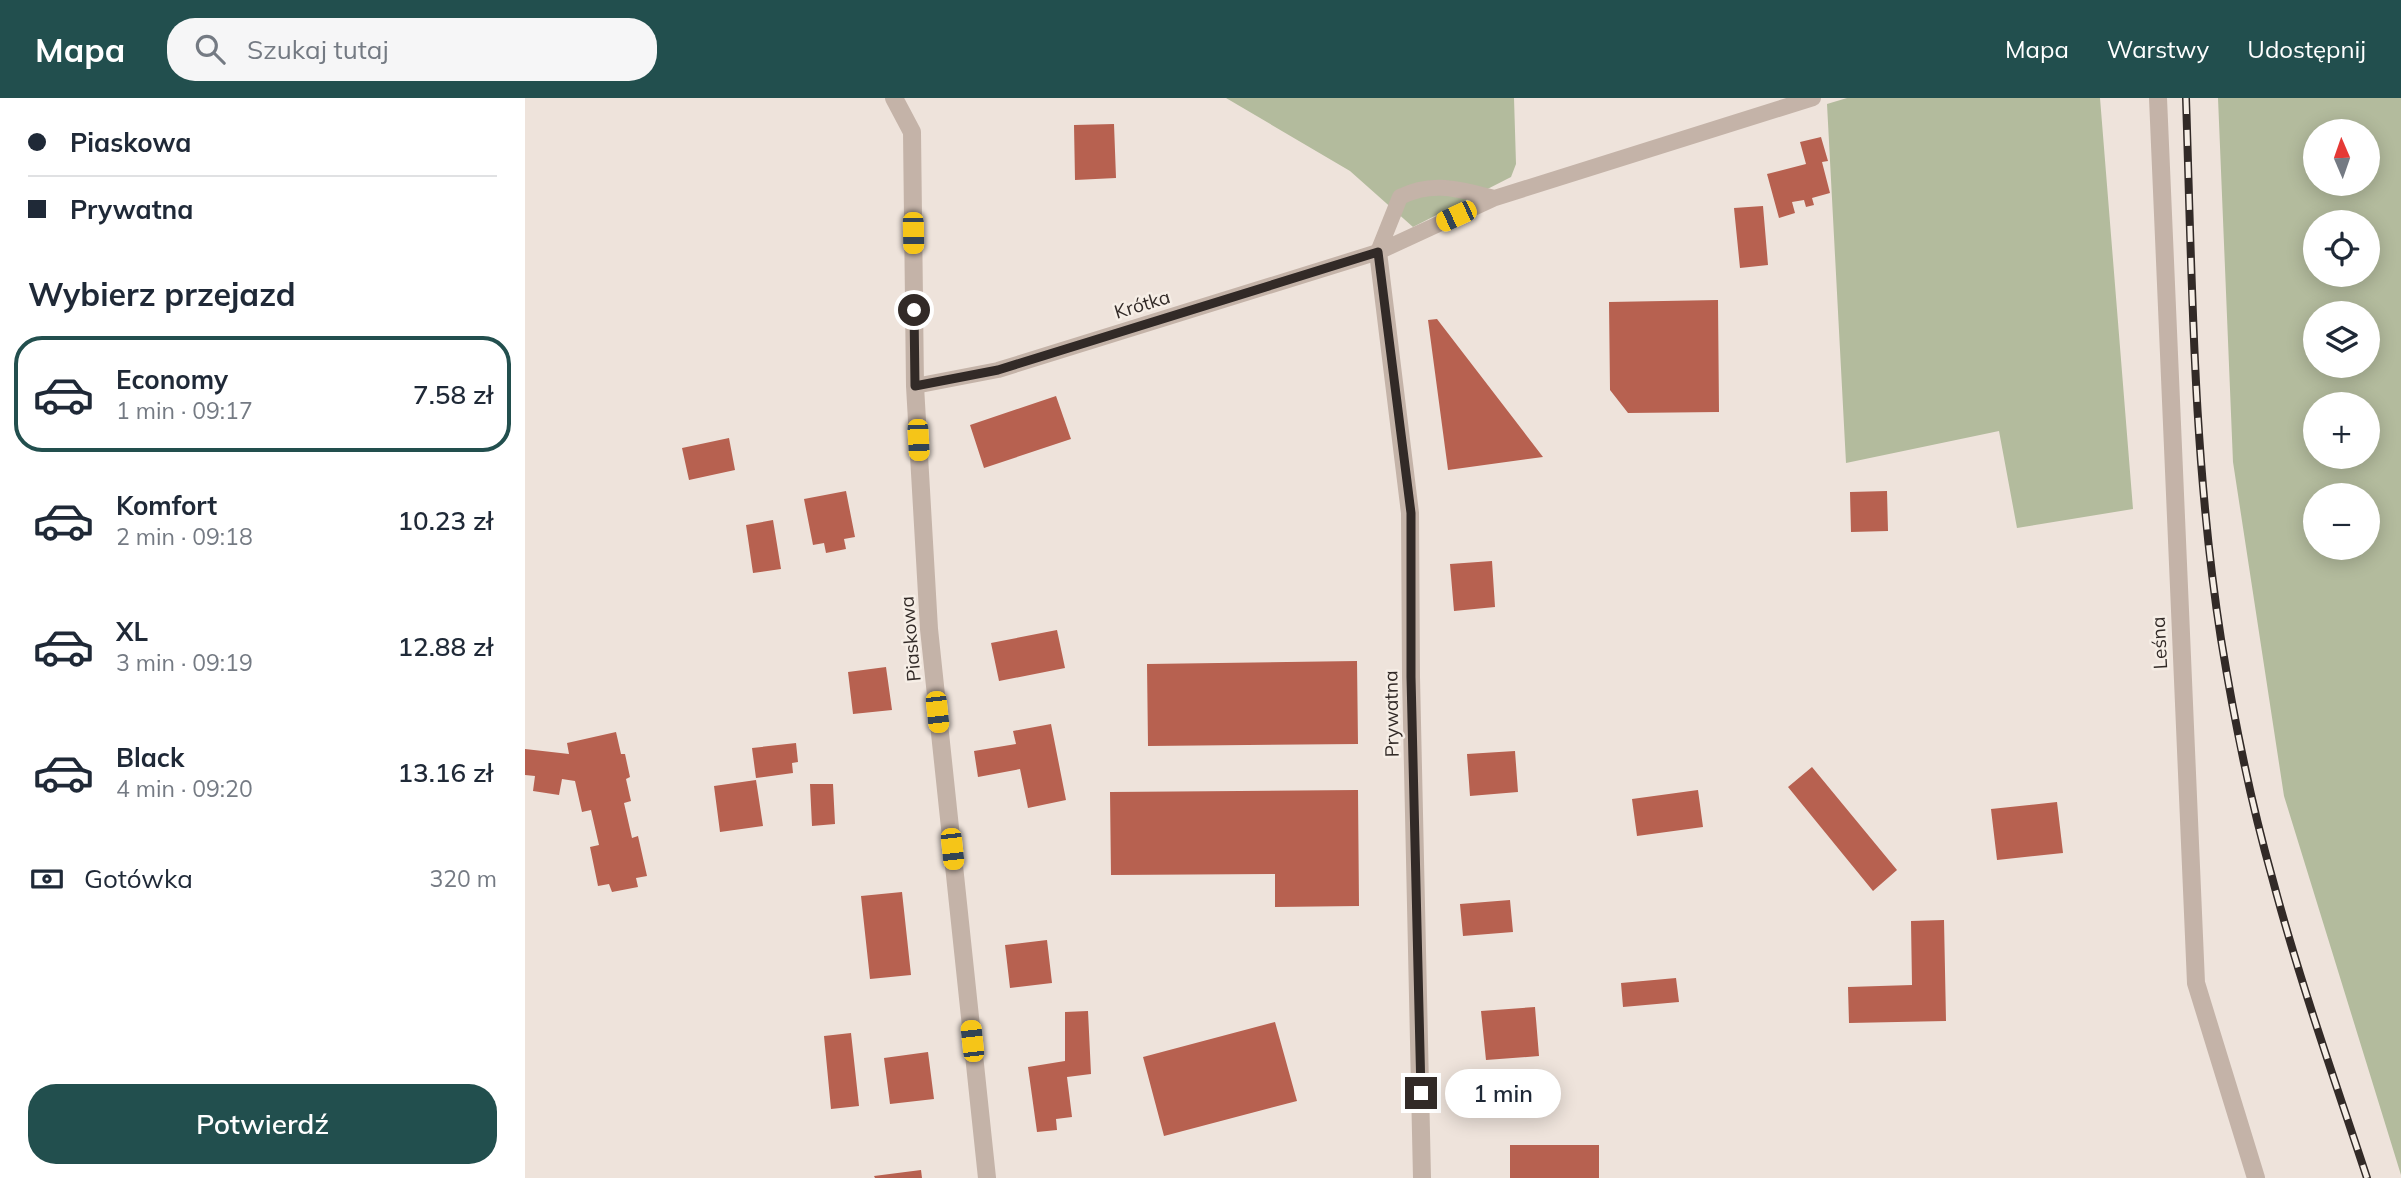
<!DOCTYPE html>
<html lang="pl">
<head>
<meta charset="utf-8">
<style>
  body { margin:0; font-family:Mulish,sans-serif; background:#f6f6f7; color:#1f2937; height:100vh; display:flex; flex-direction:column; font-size:26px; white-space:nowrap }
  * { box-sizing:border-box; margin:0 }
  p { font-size:23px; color:#747a83 }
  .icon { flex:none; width:38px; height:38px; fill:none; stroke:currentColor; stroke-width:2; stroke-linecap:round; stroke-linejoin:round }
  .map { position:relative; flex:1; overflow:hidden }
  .side { display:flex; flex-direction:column; background:#fff; width:525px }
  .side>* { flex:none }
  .guide { display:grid; align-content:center; height:154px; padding:0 28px; background:#fff }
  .needle { width:46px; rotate:358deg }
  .buttons { position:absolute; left:1778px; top:21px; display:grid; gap:14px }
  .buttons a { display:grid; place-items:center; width:77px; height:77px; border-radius:50%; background:#fff; box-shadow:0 4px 18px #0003; font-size:35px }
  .end { position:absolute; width:32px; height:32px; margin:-16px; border:9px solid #322a27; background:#fff; box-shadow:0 0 0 4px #fff }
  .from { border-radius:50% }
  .bubble { position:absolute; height:49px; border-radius:24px; background:#fff; box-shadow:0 4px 18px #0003; font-size:23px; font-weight:600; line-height:49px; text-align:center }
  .car { position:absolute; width:21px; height:42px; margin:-21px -10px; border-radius:9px; box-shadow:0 0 5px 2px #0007; background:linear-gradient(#f5c518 24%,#345 0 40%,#f5c518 0 76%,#345 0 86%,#f5c518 0) }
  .guide b { display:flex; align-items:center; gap:24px; height:66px; font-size:26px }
  .guide b+b { border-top:2px solid #e0e1e3 }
  .guide i { width:18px; height:18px; background:#1f2937 }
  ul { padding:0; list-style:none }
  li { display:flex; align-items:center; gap:21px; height:116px; margin:0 14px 10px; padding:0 14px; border:4px solid transparent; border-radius:28px }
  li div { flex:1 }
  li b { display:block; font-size:26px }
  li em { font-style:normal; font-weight:600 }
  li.current { border-color:#224f4e }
  li>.icon { width:63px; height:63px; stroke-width:1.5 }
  h2 { padding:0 28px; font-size:32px; line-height:84px }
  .pay { display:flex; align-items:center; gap:18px; height:77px; padding:0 28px; font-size:26px }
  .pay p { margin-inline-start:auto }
  .primary-button { display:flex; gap:14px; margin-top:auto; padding:14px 28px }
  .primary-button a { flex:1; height:80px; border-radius:28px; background:#224f4e; color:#fff; font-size:28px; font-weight:600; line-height:80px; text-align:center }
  header { display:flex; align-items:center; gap:42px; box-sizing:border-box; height:98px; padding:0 35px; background:#224f4e; color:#fff }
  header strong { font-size:33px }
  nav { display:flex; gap:38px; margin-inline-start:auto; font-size:24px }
  .search { width:490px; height:63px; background:#f6f6f7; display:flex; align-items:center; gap:18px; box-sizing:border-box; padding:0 24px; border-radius:28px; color:#747a83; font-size:26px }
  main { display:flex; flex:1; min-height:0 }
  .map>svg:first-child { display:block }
  .green { fill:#b3bb9d; fill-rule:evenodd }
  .building { fill:#b76150 }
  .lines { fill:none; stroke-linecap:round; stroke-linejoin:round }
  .service { stroke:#c4b3a8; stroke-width:16 }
  .minor { stroke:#c4b3a8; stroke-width:18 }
  .rail-casing { stroke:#322a27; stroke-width:8 }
  .rail { stroke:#f6eee6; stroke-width:5; stroke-dasharray:16; stroke-linecap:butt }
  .route { stroke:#322a27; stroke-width:9 }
  .labels { text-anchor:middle; stroke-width:5; stroke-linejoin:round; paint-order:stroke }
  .street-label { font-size:19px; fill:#322a27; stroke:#f6eee6 }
</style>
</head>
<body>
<header>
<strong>Mapa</strong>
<div class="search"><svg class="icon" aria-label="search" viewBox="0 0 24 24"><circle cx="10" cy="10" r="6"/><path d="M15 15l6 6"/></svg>Szukaj tutaj</div>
<nav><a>Mapa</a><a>Warstwy</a><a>Udostępnij</a></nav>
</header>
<main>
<section class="side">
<div class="guide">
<b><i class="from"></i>Piaskowa</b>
<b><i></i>Prywatna</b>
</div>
<h2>Wybierz przejazd</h2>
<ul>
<li class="current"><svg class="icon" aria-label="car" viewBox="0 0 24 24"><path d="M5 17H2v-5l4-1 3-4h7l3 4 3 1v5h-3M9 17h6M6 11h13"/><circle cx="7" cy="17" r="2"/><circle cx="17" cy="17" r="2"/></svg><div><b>Economy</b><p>1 min · 09:17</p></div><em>7.58 zł</em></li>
<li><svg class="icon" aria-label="car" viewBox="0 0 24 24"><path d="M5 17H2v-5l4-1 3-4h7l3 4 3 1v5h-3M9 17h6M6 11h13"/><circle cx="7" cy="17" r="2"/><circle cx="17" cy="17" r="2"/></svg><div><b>Komfort</b><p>2 min · 09:18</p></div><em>10.23 zł</em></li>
<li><svg class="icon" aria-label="car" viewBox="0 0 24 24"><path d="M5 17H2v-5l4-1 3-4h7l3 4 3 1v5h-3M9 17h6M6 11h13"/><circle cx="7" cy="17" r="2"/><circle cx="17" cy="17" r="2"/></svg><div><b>XL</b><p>3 min · 09:19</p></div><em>12.88 zł</em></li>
<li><svg class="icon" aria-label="car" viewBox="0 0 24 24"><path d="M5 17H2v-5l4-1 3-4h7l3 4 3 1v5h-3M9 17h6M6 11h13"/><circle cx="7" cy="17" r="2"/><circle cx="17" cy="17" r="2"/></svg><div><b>Black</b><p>4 min · 09:20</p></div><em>13.16 zł</em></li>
</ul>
<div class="pay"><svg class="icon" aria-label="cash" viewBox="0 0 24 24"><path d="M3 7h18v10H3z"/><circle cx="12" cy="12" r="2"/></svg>Gotówka<p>320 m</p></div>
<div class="primary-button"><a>Potwierdź</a></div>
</section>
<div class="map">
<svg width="1876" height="1080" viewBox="0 0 1876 1080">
  <rect width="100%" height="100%" fill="#eee3db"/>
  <path class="green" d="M701,0H989L991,66L986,79L888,129L825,73Z
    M1322,0H1575L1608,411L1492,430L1474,333L1321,365L1302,6Z
    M1693,0H1876V1077L1759,698L1708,364ZM1790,33H1843V86H1790ZM1790,124H1843V177H1790ZM1843,215V268H1790V215ZM1790,306H1843V359H1790ZM1790,397H1843V450H1790Z"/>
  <path class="building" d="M589,26L591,80L550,82L549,27Z
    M1296,39L1303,63L1297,64L1305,95L1287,100L1289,107L1281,109L1279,102L1267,104L1270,115L1254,120L1242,76L1281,66L1275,44Z
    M1238,108L1243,167L1215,170L1209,110Z
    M1193,202L1194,314L1103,315L1085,292L1084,204Z
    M912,221L1018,359L923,372L903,222Z
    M531,298L546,341L459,370L445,327Z
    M204,340L210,372L164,382L157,350Z
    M321,393L330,439L319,441L321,451L301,455L299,445L288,447L279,401Z
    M1362,393L1363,433L1326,434L1325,394Z
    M248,422L256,471L228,475L221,427Z
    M967,463L970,509L929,513L925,466Z
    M532,532L540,570L474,583L466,545Z
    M832,563L833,646L623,648L622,566Z
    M361,569L367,612L328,616L323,574Z
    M526,626L541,702L503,710L495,671L453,679L449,653L491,646L488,633Z
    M91,634L96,656H100L105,679L101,681L106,703L99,705L107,740L113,738L122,778L111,780L113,789L87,794L84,786L73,788L65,749L74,747L66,712L57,714L50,683L37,681L34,697L8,693L10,678L0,677V651L44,656L42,645Z
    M271,645L273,664L267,665L268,675L231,680L227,650Z
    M990,653L993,694L945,698L942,656Z
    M1287,669L1372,772L1348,793L1263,689Z
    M231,682L238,728L195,734L189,688Z
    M285,686H308L310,726L287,728Z
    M833,692L834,808L750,809V776L586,777L585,694Z
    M1173,692L1178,729L1112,738L1107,701Z
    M1532,704L1538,755L1472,762L1466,711Z
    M377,794L386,877L345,881L336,798Z
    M985,802L988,834L938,838L935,806Z
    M1419,822L1421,923L1324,925L1323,889L1387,887L1386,823Z
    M522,842L527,885L485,890L480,847Z
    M1151,880L1154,904L1098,909L1096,885Z
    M1010,909L1014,958L961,962L956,913Z
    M563,913L566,976L542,979L547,1019L531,1021L532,1032L512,1034L503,969L540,963V914Z
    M750,924L772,1003L639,1038L618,959Z
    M326,935L334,1008L306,1011L299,938Z
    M403,954L409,1001L365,1006L359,960Z
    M985,1047H1074V1080H985Z
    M396,1072L397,1080H350L349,1078Z"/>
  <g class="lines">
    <path class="service" d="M853,154L970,100
      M390,288L473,272L853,154L875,99C909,82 935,92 970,100L1288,0"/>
    <path class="minor" d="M369,0L387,34L390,288L404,531L462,1080
      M1633,0L1671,885L1731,1080
      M853,154L885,415L886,579L897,1080"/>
    <defs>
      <path id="rail" d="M1661,0C1667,180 1668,362 1696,541C1709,621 1725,701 1747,779C1774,881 1809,980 1842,1080"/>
    </defs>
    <use href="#rail" class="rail-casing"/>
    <use href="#rail" class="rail"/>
  </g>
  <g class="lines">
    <path class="route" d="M389,212L390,288L473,272L853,154L886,415V579L896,995"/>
  </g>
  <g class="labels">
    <g class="street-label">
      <text transform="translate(617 206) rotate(-17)" y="7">Krótka</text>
      <text transform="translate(385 541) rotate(-95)" y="7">Piaskowa</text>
      <text transform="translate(1634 545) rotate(-93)" y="7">Leśna</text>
      <text transform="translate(866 616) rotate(-91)" y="7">Prywatna</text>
    </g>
  </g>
</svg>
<div class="buttons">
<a><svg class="needle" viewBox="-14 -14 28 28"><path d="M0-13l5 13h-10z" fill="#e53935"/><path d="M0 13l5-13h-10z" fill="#747a83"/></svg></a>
<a><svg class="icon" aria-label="locate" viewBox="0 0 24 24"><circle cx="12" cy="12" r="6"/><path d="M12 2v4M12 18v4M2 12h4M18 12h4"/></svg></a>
<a><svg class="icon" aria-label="layers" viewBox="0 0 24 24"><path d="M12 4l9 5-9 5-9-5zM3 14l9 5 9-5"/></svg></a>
<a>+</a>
<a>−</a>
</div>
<i class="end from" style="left:389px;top:212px"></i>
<i class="end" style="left:896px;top:995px"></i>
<div class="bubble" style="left:920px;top:971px;width:116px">1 min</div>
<i class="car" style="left:931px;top:118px;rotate:245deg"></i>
<i class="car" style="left:388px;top:135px;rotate:179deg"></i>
<i class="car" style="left:393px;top:342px;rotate:177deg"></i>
<i class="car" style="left:412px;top:614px;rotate:174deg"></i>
<i class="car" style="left:427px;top:751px;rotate:174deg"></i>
<i class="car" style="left:447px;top:943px;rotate:354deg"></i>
</div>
</main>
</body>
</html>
